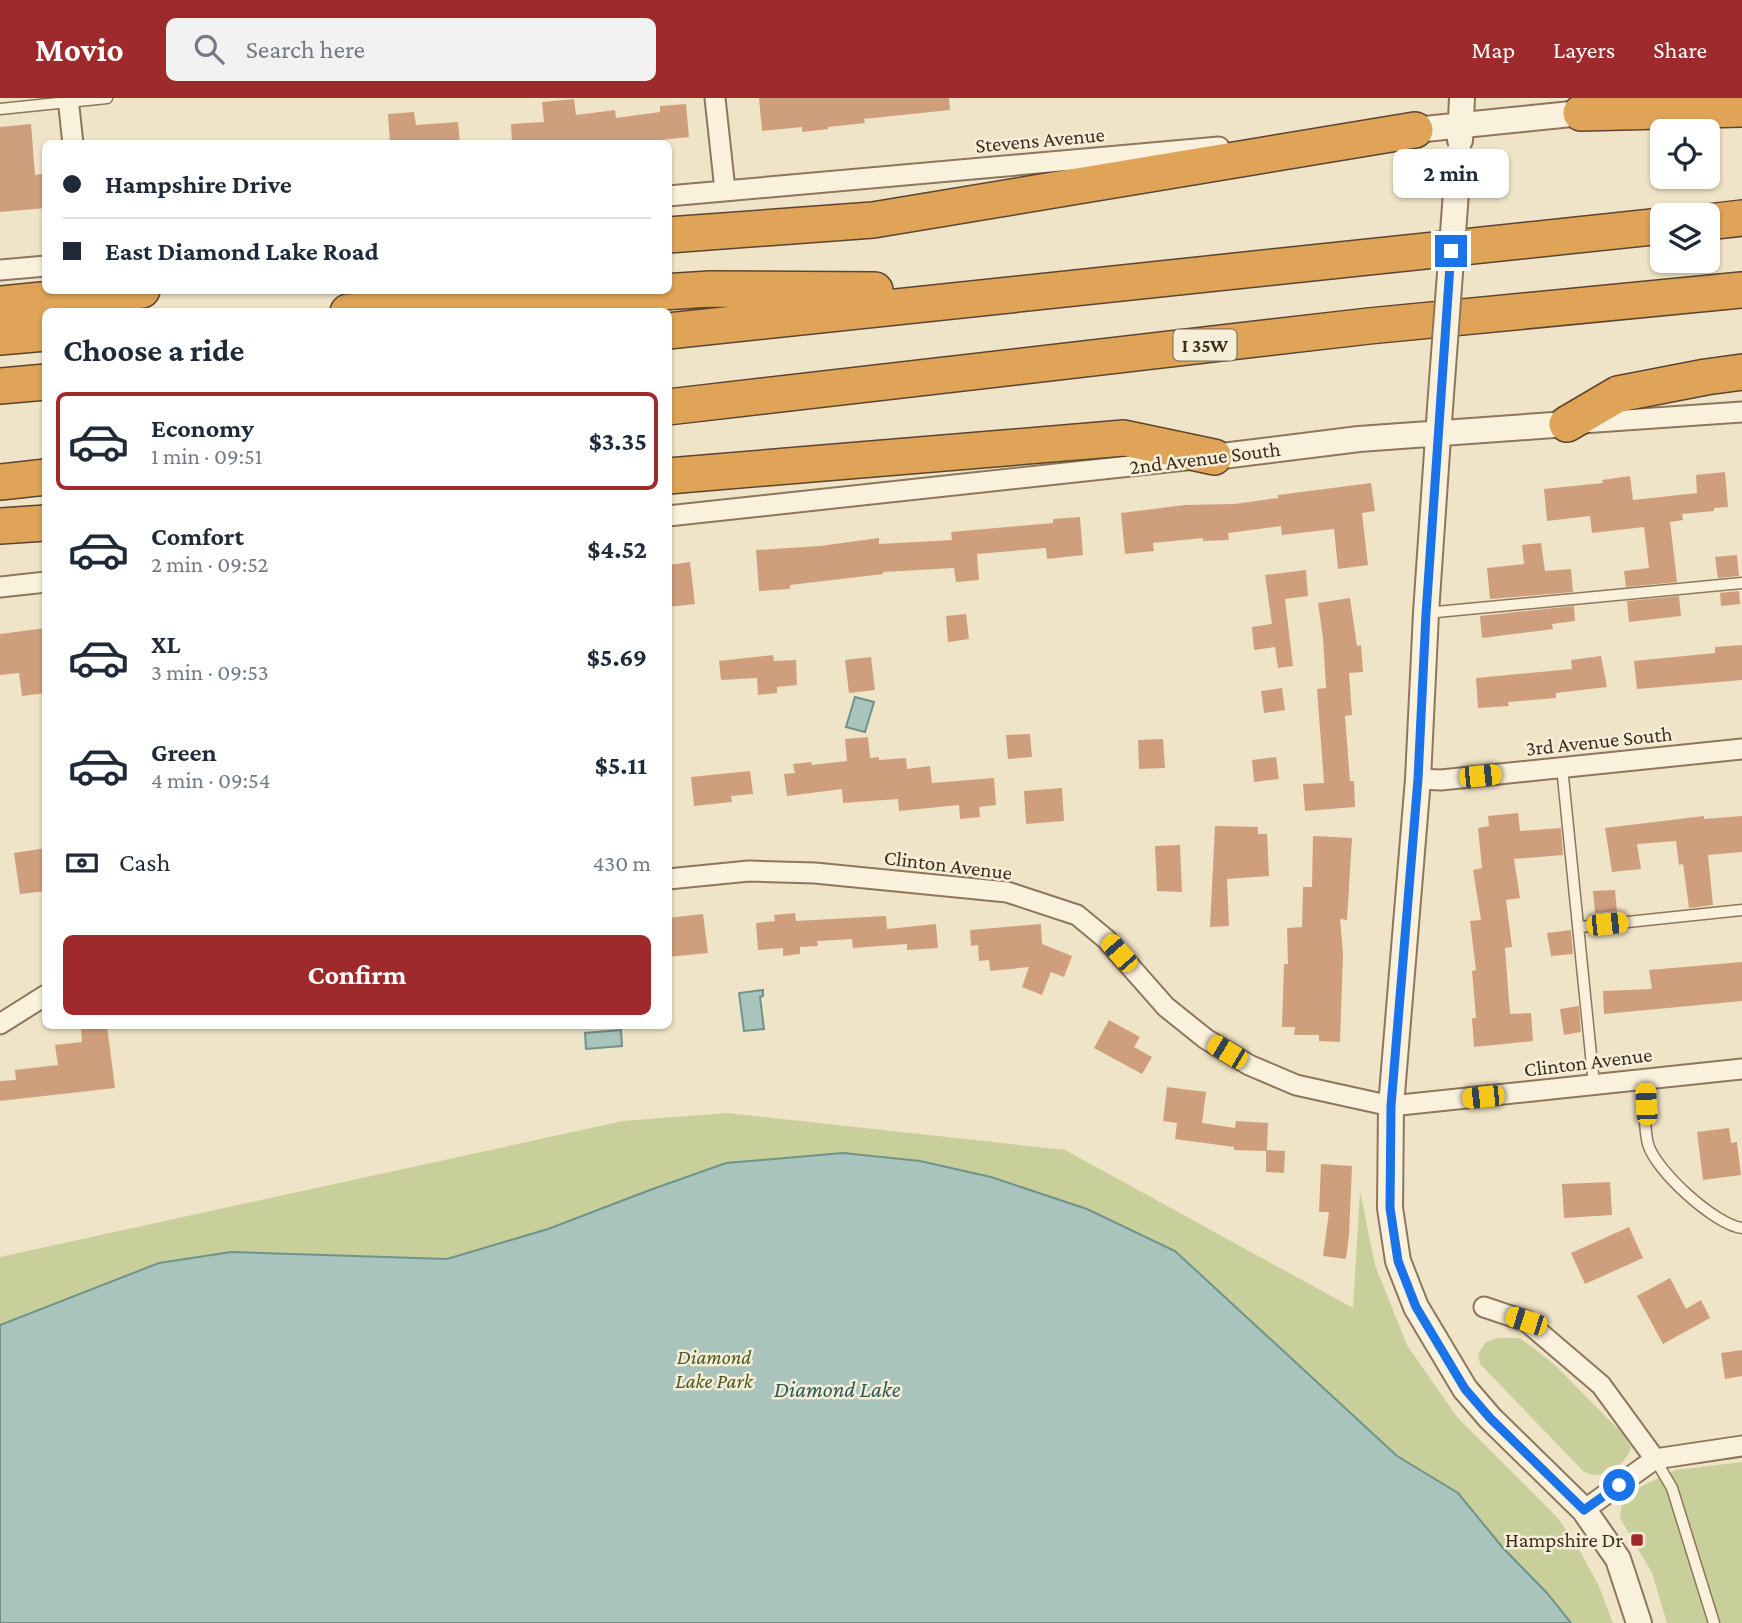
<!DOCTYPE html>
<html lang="en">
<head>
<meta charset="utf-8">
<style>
  body { margin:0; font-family:"Crimson Pro",serif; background:#f2f2f3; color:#1f2937; height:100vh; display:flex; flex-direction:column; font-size:26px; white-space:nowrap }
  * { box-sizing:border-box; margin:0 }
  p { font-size:23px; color:#747a83 }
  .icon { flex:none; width:38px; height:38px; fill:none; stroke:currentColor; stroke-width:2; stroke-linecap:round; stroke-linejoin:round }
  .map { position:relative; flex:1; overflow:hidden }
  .details { position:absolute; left:42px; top:210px; width:630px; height:721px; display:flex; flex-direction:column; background:#fff; border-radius:10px; box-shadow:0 2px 5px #0004 }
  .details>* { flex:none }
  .hud { position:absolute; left:42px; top:42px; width:630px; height:154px; border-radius:10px; box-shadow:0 2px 5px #0004; display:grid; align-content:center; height:154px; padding:0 21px; background:#fff }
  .buttons { position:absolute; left:1650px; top:21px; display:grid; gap:14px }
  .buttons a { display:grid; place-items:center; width:70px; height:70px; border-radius:10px; background:#fff; box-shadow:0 2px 5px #0004; font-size:35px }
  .end { position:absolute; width:32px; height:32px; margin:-16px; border:9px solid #1a73e8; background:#fff; box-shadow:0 0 0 4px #fff }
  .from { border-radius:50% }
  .bubble { position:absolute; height:49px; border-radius:10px; background:#fff; box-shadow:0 2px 5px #0004; font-size:23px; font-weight:700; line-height:49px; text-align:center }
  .car { position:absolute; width:21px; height:42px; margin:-21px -10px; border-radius:9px; box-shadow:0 0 5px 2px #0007; background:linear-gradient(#f5c518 24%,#345 0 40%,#f5c518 0 76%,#345 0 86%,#f5c518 0) }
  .hud b { display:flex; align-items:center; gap:24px; height:66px; font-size:26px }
  .hud b+b { border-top:2px solid #e0e1e3 }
  .hud i { width:18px; height:18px; background:#1f2937 }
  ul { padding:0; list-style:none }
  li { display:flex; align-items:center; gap:21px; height:98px; margin:0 14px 10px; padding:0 7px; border:4px solid transparent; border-radius:10px }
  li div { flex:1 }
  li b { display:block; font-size:26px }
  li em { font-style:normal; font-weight:700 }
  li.on { border-color:#9e2a2b }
  li>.icon { width:63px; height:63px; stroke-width:1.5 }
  h2 { padding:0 21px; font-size:32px; line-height:84px }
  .pay { display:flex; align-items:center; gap:18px; height:77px; padding:0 21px; font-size:26px }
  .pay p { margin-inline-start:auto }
  .action { display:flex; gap:14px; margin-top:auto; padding:14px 21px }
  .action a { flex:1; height:80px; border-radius:10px; background:#9e2a2b; color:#fff; font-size:28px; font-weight:700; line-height:80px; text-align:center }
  header { display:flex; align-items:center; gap:42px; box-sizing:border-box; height:98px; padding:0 35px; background:#9e2a2b; color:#fff }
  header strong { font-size:33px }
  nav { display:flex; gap:38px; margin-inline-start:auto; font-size:24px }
  .search { width:490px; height:63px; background:#f2f2f3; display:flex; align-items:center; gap:18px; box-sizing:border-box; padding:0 24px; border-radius:10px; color:#747a83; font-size:26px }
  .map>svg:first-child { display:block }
  .green { fill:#c9cf9b }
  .water { fill:#a9c4bc; stroke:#6f938a; stroke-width:2 }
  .building { fill:#cf9f7d }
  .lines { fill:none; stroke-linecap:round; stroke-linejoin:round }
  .service-casing { stroke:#8d765c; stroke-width:13 }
  .minor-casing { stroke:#8d765c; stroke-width:23 }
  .tertiary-casing { stroke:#8d765c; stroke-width:28 }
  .motorway-casing { stroke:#5b4430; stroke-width:38 }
  .service { stroke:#faf1dc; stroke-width:10 }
  .minor { stroke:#faf1dc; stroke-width:19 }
  .tertiary { stroke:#faf1dc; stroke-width:24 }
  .motorway { stroke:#e0a458; stroke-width:35 }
  .tertiary-bridge-casing { stroke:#8d765c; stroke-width:28; stroke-linecap:butt }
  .tertiary-bridge { stroke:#faf1dc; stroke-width:24 }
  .route { stroke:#1a73e8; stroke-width:9 }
  .poi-dot { fill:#9e2a2b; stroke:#f7eed8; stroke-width:2.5 }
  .labels { text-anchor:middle; stroke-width:5; stroke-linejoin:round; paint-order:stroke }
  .shield { fill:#f7eed8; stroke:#756857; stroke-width:2 }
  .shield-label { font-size:19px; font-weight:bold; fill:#3d2e20 }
  .street-label { font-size:21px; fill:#3d2e20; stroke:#f7eed8 }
  .park-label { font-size:21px; font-style:italic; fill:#4d5a26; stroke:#f7eed8 }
  .poi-label { font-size:21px; fill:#3d2e20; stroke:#f7eed8; text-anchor:end }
  .water-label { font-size:23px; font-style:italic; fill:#2f5d5a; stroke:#f7eed8 }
</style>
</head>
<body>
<header>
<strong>Movio</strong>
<div class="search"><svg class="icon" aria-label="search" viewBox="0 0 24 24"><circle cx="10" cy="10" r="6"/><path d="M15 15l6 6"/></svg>Search here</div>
<nav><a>Map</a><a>Layers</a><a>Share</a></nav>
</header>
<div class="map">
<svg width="1742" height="1525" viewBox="0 0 1742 1525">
  <rect width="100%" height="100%" fill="#f0e4c8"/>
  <path class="green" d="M727,1015L1065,1052L1353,1210L1360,1093L1375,1167L1407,1247L1457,1319L1557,1419L1577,1448L1598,1486L1613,1525H0V1159L623,1023Z
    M1497,1240H1520L1554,1266L1623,1336L1631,1350C1624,1368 1604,1383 1584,1374L1480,1266L1478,1256L1485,1245Z
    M1742,1364V1525H1667L1652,1475L1620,1420L1622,1403L1640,1389L1675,1372Z"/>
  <path class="water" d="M855,599L874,604L865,634L846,629Z
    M763,892V898L760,899L764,931L744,933L739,895Z
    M621,932L622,948L586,951L585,935Z
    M843,1055L920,1063L991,1079L1087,1111L1175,1153L1397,1358L1458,1395L1503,1450L1547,1495L1571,1525H0V1227L159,1165L231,1154L447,1161L548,1131L650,1092L726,1065Z"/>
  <path class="building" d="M759,0H949L950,12L864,21L865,25L828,29V31L802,34V29L762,33Z
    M574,1L576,17L615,12L616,20L660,14V8L686,6L689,39L624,46H512L511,26L544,24L542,4Z
    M414,14L416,27L458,24L460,46H390L388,16Z
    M31,26L35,77L42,76L46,110L0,114V29Z
    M1725,374L1728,409L1714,410V413L1682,416L1683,422L1670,424L1677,484L1626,489L1624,473L1649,470L1644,429L1592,435L1590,418L1547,423L1544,391L1603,385L1602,382L1630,378L1633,402L1697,395L1696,377Z
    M1371,385L1375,413L1362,415L1368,467L1338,471L1334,431L1282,437L1281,428L1228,435L1229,442L1203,443V440L1153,445L1154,453L1125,456L1121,415L1185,407L1234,406L1278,400V397Z
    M1080,419L1083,457L1047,461L1046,450L977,456L979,482L956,484L954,470L883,474V476L790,487V491L759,493L756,452L820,448L879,440V446L952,442L951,434L1053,425V421Z
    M1541,445L1545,473L1571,471L1573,494L1490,501L1487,470L1524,466L1522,447Z
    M1737,457L1739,478L1718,480L1715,459Z
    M690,464L695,506L668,509V467Z
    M1306,472L1308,498L1285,501L1293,568L1278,570L1275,549L1254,552L1252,529L1272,526L1265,477Z
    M1739,493L1740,506L1721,508L1720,495Z
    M1679,498L1681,518L1629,524L1627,503Z
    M1350,500L1357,548L1361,547L1363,574L1349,575L1352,617L1345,618L1350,683H1354L1355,709L1305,713L1303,686L1324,685L1317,591L1326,590L1323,540L1318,505Z
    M1574,508L1575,523L1552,526L1553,531L1482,540L1480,518Z
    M966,516L969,541L948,544L946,518Z
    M46,530V595L22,598L19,575L0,577V536Z
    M1742,547V582L1637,591L1634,563L1715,555V549Z
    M773,557L774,563L796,562L797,587L777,589V595L758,597L757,580L721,582L719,563Z
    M1601,558L1607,589L1556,595V600L1508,604L1509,608L1478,610L1476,580L1572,571L1571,562Z
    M871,559L875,592L849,595L845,562Z
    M1282,590L1285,612L1264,615L1261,593Z
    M1030,636L1032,659L1008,661L1006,637Z
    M868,639L870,660L879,659V662L906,660L907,671L930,668L932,685L994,680L996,707L979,709L980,719L960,721L959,707L899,713L898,701L843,705L842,691L787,698L784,676L795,675L793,666L811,664L812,667L847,663L845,641Z
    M1163,641L1165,670L1139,671L1138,642Z
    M1276,659L1279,681L1254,684L1252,662Z
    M750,673L753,696L731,698L732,704L694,708L691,679Z
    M1062,690L1064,723L1026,726L1024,693Z
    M1518,715L1520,733L1561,730L1563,757L1514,761L1520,800L1506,802L1512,849L1505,850L1510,916L1531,915L1533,943L1474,949L1472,920H1476L1472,873L1476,872L1470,823L1481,822L1473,772L1482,770L1478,730L1489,728L1488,718Z
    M1704,718V721L1742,718V754L1708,757L1713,807L1689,810L1683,766L1679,767L1676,743L1637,746L1641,771L1612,774L1605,730Z
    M1215,728L1258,729V736H1267L1269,778L1227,781L1229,828L1210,829Z
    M1313,738L1352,740L1347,822L1340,821L1343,856L1340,944L1319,943V937H1294L1295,929H1282L1284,866H1288L1287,830L1302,829L1303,789H1312Z
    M1180,747L1182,794L1157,793L1155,748Z
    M46,750V793L20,796L14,755Z
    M1615,792L1617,813L1595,815L1593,793Z
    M795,815L796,823L886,818L887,831L936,826L938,850L907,852V846L853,850L852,841L817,843L818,848L800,849V856L783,858V850L758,852L756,825L775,823L774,817Z
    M703,816L708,855L668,859V820Z
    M1041,826L1042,846L1072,858L1064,879L1051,874L1042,897L1022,889L1029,869L990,873L989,862L979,863L978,847L971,848L970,832Z
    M1571,832L1573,856L1551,858L1547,835Z
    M1742,864V903L1604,916L1603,893L1652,891L1649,872Z
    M1579,908L1581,934L1564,937L1560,911Z
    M1109,922L1140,939L1134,949L1152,959L1142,976L1094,950Z
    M107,928L115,990L0,1003V983L16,982L15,972L58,967L55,947L82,944L81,931Z
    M1167,989L1206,994L1202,1025L1235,1030L1236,1023L1268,1025L1267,1052L1285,1053L1284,1075L1266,1074V1053L1234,1052V1049L1175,1041L1177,1025L1163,1023Z
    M1729,1030L1731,1045L1737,1044L1741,1077L1703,1082L1697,1034Z
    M1321,1066L1352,1068L1349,1137L1346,1161L1323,1158L1329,1114H1319Z
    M1610,1084L1612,1117L1564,1120L1562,1086Z
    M1629,1129L1643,1160L1585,1186L1571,1155Z
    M1670,1180L1686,1211L1701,1202L1710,1220L1663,1246L1637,1198Z
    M1742,1252V1278L1725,1281L1721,1255Z"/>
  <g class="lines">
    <defs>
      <path id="service" d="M0,11L107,0
        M1426,515L1742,485
        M1562,669L1594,987
        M1580,829L1742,812
        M1644,981C1645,1001 1643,1026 1648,1046C1655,1072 1715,1127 1742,1130
        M1655,1361L1672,1390L1714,1525"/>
      <path id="minor" d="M68,0L73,46
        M715,0L725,92
        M668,98L1219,49
        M0,172L46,168
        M1582,325L1742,314
        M668,418L1186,362
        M0,489L46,484
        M1418,681L1441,682L1742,651
        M668,781L749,773L815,775L1007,794L1077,817L1106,841L1166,909L1206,941L1249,967L1296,987L1391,1008L1742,971
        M0,926L46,897
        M1484,1209L1526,1223L1601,1287L1655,1361
        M1584,1412L1655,1361L1742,1348"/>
      <path id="tertiary" d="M1415,32L1581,15
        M1460,42L1462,0
        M1440,310L1426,515L1418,681L1391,1008L1390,1110L1398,1163L1416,1209L1465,1291L1490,1320L1584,1412L1618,1461L1639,1525
        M1214,359L1359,341L1567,326"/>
      <path id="motorway" d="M1581,15L1742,11
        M1708,124L1742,120
        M668,137L873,122L1415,32
        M0,206L142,192
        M348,214L710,191L875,192
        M668,233L1662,128
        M0,239L46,235
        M0,288L46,284
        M668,309L1369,228L1742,192
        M1567,326L1618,296L1706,279L1742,274
        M668,378L1124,340L1214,359
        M0,384L46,379
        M0,428L46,425"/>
    </defs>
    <use href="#service" class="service-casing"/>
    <use href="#minor" class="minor-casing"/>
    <use href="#tertiary" class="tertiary-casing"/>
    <use href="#motorway" class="motorway-casing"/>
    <use href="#service" class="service"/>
    <use href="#minor" class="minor"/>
    <use href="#tertiary" class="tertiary"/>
    <use href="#motorway" class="motorway"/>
    <defs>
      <path id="tertiary-bridge" d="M1440,310L1459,54"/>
    </defs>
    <use href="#tertiary-bridge" class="tertiary-bridge-casing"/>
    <use href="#tertiary-bridge" class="tertiary-bridge"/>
  </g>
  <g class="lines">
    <path class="route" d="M1451,153L1426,516L1418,681L1391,1008L1390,1110L1398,1163L1416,1209L1465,1291L1490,1320L1584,1412L1619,1387"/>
  </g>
  <rect class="poi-dot" x="1630" y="1435" width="14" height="14" rx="3.5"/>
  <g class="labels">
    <rect class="shield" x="1173.5" y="231.5" width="63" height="31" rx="5"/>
    <g class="shield-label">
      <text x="1205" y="254">I 35W</text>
    </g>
    <g class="street-label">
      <text transform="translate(1040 42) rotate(-5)" y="7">Stevens Avenue</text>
      <text transform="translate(1205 360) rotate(-7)" y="7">2nd Avenue South</text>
      <text transform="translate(1599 643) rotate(-6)" y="7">3rd Avenue South</text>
      <text transform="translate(948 767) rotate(7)" y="7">Clinton Avenue</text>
      <text transform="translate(1588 964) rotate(-7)" y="7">Clinton Avenue</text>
    </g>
    <g class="park-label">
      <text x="714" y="1266">Diamond<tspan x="714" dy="24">Lake Park</tspan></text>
    </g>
    <g class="poi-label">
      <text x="1623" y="1449">Hampshire Dr</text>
    </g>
    <g class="water-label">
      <text x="837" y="1299">Diamond Lake</text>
    </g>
  </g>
</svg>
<div class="buttons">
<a><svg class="icon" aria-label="locate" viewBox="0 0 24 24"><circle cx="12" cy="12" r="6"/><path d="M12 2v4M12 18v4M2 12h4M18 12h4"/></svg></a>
<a><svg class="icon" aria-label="layers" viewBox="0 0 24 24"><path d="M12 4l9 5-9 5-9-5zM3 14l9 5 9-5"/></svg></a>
</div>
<i class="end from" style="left:1619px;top:1387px"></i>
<i class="end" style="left:1451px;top:153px"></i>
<div class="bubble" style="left:1393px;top:51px;width:116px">2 min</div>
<i class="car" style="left:1480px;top:678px;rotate:84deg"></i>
<i class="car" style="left:1607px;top:826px;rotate:84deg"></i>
<i class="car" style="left:1119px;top:855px;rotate:319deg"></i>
<i class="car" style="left:1227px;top:954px;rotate:301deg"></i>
<i class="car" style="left:1483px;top:999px;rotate:264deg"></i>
<i class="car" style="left:1646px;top:1006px;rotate:357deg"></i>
<i class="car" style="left:1526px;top:1223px;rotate:288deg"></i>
<div class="hud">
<b><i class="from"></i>Hampshire Drive</b>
<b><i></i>East Diamond Lake Road</b>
</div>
<section class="details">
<h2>Choose a ride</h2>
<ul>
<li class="on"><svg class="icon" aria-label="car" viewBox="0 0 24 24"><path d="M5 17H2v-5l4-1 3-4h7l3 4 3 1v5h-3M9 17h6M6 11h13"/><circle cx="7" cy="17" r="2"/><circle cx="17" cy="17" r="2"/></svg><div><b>Economy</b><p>1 min · 09:51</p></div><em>$3.35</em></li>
<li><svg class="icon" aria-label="car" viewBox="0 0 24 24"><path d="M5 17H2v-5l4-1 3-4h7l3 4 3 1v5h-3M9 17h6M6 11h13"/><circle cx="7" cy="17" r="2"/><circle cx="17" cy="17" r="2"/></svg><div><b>Comfort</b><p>2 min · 09:52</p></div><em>$4.52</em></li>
<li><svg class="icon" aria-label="car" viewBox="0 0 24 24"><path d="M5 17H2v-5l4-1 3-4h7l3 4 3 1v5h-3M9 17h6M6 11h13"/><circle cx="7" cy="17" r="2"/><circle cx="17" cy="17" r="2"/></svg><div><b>XL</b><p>3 min · 09:53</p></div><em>$5.69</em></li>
<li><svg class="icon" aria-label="car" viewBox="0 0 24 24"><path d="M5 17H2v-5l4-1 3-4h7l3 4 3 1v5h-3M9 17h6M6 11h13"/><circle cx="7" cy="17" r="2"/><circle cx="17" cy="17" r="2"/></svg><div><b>Green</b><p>4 min · 09:54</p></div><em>$5.11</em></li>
</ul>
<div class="pay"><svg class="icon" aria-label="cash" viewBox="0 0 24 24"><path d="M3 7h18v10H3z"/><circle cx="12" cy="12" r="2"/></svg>Cash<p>430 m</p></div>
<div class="action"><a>Confirm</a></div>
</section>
</div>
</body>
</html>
